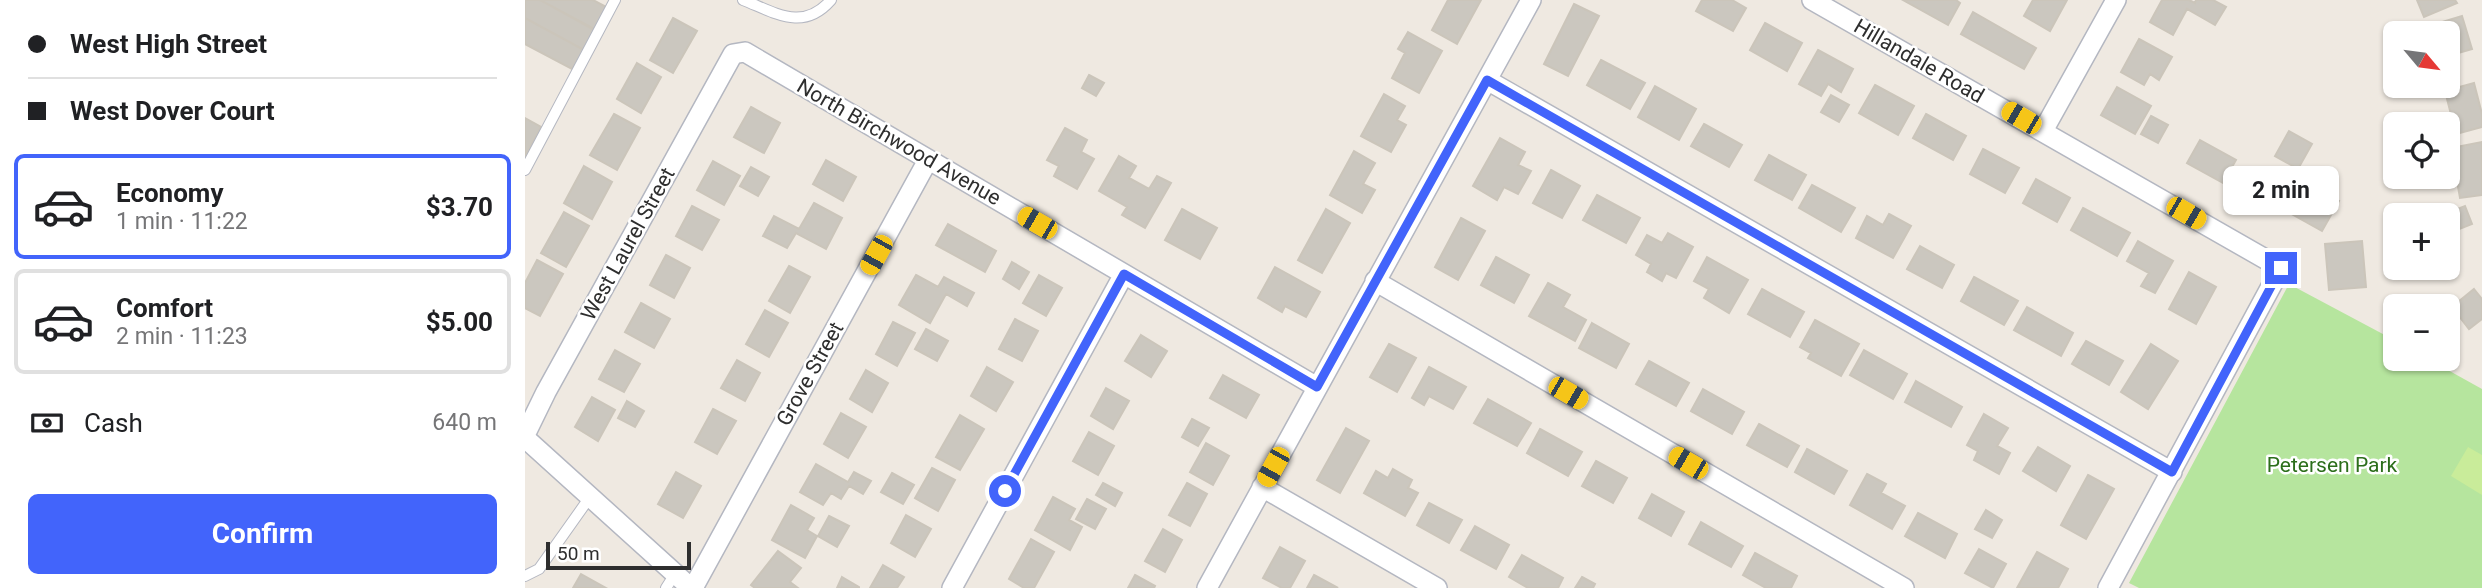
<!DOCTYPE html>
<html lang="en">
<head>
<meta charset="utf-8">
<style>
  body { margin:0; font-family:Roboto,sans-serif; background:#f6f6f6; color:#202124; height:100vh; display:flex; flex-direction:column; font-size:26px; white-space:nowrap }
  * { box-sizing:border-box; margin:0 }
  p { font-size:23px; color:#757577 }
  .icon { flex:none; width:38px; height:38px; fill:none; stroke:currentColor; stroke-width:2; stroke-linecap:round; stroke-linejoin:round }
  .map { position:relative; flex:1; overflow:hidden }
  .drawer { display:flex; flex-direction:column; background:#fff; width:525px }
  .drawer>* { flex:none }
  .banner { display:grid; align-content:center; height:154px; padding:0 28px; background:#fff }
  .needle { width:46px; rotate:119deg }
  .buttons { position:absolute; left:1858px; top:21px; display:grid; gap:14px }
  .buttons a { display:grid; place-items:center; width:77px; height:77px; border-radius:10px; background:#fff; box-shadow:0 2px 5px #0004; font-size:35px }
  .scale { position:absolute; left:21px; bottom:18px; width:145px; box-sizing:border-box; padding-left:7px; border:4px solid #2e2e2e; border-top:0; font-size:19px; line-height:24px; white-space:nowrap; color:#2e2e2e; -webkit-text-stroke:5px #fff; paint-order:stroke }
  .end { position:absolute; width:32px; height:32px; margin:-16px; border:9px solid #4264fb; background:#fff; box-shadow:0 0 0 4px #fff }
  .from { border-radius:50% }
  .bubble { position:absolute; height:49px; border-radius:10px; background:#fff; box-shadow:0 2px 5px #0004; font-size:23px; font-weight:700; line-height:49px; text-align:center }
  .car { position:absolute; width:21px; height:42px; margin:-21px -10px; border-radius:9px; box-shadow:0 0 5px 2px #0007; background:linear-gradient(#f5c518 24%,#345 0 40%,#f5c518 0 76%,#345 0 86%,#f5c518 0) }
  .banner b { display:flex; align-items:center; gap:24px; height:66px; font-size:26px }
  .banner b+b { border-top:2px solid #e0e0e0 }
  .banner i { width:18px; height:18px; background:#202124 }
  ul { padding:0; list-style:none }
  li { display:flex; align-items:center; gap:21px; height:105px; margin:0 14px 10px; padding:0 14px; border:4px solid #e0e0e0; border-radius:10px }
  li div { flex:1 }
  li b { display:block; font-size:26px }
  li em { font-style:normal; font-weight:700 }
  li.active { border-color:#4264fb }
  li>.icon { width:63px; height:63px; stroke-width:1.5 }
  .pay { display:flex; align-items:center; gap:18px; height:77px; padding:0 28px; font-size:26px }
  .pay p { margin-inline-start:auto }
  .action { display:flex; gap:14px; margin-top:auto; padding:14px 28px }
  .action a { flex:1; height:80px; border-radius:10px; background:#4264fb; color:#fff; font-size:28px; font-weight:700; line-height:80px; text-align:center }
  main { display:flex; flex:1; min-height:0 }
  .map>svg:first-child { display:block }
  .green { fill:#b6e59e }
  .pitch { fill:#c9ec9a }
  .building { fill:#cbc7bf; stroke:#cbc5ba; stroke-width:2 }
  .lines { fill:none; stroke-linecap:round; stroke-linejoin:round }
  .service-casing { stroke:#b4b7c1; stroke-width:12 }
  .minor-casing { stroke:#b4b7c1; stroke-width:22 }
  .service { stroke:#fff; stroke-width:10 }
  .minor { stroke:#fff; stroke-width:19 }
  .route { stroke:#4264fb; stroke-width:9 }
  .labels { text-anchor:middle; stroke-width:5; stroke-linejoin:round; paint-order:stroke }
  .street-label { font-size:21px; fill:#2e2e2e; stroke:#fff }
  .park-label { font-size:21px; fill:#2c6e1b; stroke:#fff }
</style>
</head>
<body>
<main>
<section class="drawer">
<div class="banner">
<b><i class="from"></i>West High Street</b>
<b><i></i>West Dover Court</b>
</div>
<ul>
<li class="active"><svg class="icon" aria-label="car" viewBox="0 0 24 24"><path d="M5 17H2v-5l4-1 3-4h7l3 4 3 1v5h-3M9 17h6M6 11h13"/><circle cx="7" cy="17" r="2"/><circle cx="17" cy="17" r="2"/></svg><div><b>Economy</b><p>1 min · 11:22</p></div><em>$3.70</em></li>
<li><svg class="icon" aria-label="car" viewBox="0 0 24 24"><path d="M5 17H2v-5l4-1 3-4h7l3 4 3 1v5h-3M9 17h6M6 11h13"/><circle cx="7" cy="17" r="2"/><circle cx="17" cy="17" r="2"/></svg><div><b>Comfort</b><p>2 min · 11:23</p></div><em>$5.00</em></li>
</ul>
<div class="pay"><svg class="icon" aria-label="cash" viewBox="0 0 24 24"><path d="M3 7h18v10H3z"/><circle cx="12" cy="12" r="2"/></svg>Cash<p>640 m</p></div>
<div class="action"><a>Confirm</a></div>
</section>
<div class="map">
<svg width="1957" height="588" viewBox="0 0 1957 588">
  <rect width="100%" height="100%" fill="#efe9e1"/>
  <path class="green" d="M1764,284L1871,341V359H1903L1957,389V588H1614L1604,583Z"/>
  <path class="pitch" d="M1943,447L1957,455V495L1926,476Z"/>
  <path class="building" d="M0,0H15L69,30L59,50L0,18Z
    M15,0H68L85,9L73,31Z
    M923,0H956L932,44L907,30Z
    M1177,0H1207L1221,8L1208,31L1171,11Z
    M1378,0H1431L1435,3L1423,25Z
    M1508,0H1542L1525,31L1499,16Z
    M1637,0H1664L1670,3L1671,0H1688L1701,7L1690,25L1662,9L1648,35L1625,22Z
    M1892,0H1930L1932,3L1899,17Z
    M1049,4L1074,16L1043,76L1019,64Z
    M1448,12L1511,48L1499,69L1436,34Z
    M1937,16L1947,49L1923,56V33H1903L1901,27Z
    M0,18L59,50L47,69L0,44Z
    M148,18L172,31L148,73L125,60Z
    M1240,23L1277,43L1262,71L1225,50Z
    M883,32L917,51L894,93L867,78L880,53L873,49Z
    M1614,39L1647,57L1634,80L1625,74L1619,85L1596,72Z
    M1293,50L1328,69L1316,92L1303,84L1296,96L1274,84Z
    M1076,60L1120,83L1105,109L1062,85Z
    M112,63L136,77L116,113L92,99Z
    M564,75L579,83L571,96L557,88Z
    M1949,83L1957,114V127L1931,134L1920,91Z
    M1350,85L1389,106L1373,135L1334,113Z
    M1130,86L1171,109L1154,140L1113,117Z
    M1592,87L1626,106L1610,134L1576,115Z
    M859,94L880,106L872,120L881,125L866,152L836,136Z
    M1306,95L1324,105L1314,122L1296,112Z
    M226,107L255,123L239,153L209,137Z
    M89,114L115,128L92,170L65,155Z
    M1401,114L1441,136L1428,160L1388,138Z
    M1626,116L1643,125L1633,143L1616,134Z
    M0,118L16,127L0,157Z
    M1179,124L1217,145L1204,167L1166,146Z
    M540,128L562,140L556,152L569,159L552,189L529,176L534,166L522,160Z
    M1764,131L1787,144L1773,169L1750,156Z
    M975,138L1000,152L993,165L1006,171L993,194L979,187L972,200L948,186Z
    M1675,140L1711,160L1698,183L1662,163Z
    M1957,142V195L1935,198L1926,148Z
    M1458,149L1494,168L1480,193L1445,174Z
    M829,151L850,163L838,184L850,190L837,213L805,195Z
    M1244,155L1281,175L1267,200L1230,180Z
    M594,156L611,166L604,178L624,189L632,176L646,183L620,228L597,215L602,207L574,191Z
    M301,160L331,177L318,201L288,184Z
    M188,161L215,176L199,205L172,190Z
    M59,166L87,182L67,219L39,203Z
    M226,167L244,177L233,196L215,186Z
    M1026,170L1055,186L1037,218L1008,203Z
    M1773,178L1814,201L1797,231L1756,208Z
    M1511,179L1545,198L1532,222L1498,203Z
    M1287,185L1330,208L1316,232L1274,208Z
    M1072,195L1115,218L1101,243L1058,220Z
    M289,203L317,218L301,249L271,233L262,248L238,236L249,216L274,229Z
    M167,206L194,220L177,250L151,236Z
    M1940,206L1947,224L1927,232L1923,215L1920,214Z
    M1558,208L1605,233L1592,256L1546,230Z
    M657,209L692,228L675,259L640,240Z
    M801,209L825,223L797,273L773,260Z
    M39,212L64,226L41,267L16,253Z
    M1364,214L1386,226L1368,258L1331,238L1342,216L1358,225Z
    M936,218L960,231L933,280L910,267Z
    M423,224L471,251L460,272L411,245Z
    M1143,233L1168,247L1151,278L1141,273L1137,281L1122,272L1126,264L1111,255L1122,235L1137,243Z
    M1613,241L1648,261L1630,293L1616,286L1624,273L1602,261Z
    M1837,241L1841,287L1804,290L1800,244Z
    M1395,246L1429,265L1417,288L1382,269Z
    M141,255L165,268L149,298L125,285Z
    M971,257L1004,275L989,303L956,285Z
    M1182,257L1223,280L1204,313L1179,298L1184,289L1169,281Z
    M12,260L38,274L15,316L0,308V283Z
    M487,262L504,272L494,289L478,279Z
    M264,266L285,277L265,313L244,301Z
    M750,267L795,292L781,317L760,306L757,312L733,298Z
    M1664,272L1691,287L1671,324L1644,309Z
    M391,275L413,287L419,277L449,293L442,306L421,294L405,323L374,305Z
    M514,275L537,288L521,316L498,303Z
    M1449,277L1493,301L1479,325L1436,301Z
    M1023,283L1045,295L1038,307L1061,320L1050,341L1004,316Z
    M1237,289L1279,312L1265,337L1223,314Z
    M1949,289L1957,299V319L1944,329L1927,307Z
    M116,303L145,319L129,348L100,332Z
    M1502,307L1548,333L1536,356L1489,330Z
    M240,310L263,323L244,357L221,344Z
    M490,319L513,331L497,361L474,349Z
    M1290,320L1334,344L1316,376L1283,358L1286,353L1275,347Z
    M368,322L390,333L372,366L351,354Z
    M1067,323L1104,344L1091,368L1054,348Z
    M401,329L423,341L412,361L390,349Z
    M616,335L642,351L626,377L600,361Z
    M1561,341L1598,361L1584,385L1547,364Z
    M864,344L891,358L872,392L845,377Z
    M1626,344L1653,361L1623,409L1596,392Z
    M90,350L115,364L99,392L74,379Z
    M1339,350L1382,374L1368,399L1325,375Z
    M212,360L235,373L220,401L196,388Z
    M1124,361L1164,383L1151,406L1111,384Z
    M462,367L488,382L471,411L446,396Z
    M904,367L941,387L928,409L904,396L899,405L887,398Z
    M341,370L363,383L347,412L325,399Z
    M698,375L734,395L721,418L685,398Z
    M1391,381L1437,407L1426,427L1380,402Z
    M581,388L604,401L588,429L566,416Z
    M1178,389L1219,412L1207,434L1166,411Z
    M67,397L90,410L73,441L50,427Z
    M963,399L1006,423L992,446L949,423Z
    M102,401L119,411L110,427L93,418Z
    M188,409L211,421L192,454L170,442Z
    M316,413L341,427L323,458L299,444Z
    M1459,414L1483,428L1472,446L1485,453L1474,474L1449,460L1453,451L1442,445Z
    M435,415L459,429L435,470L411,457Z
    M667,419L684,428L673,446L657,437Z
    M1234,424L1274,446L1262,467L1222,445Z
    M821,428L844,441L815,493L792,480Z
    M1015,429L1057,452L1043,476L1002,453Z
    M564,432L589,446L573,475L548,461Z
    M681,443L704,456L688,485L665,472Z
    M1513,447L1545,466L1531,491L1498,471Z
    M1282,449L1322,471L1309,494L1270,472Z
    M1071,461L1102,478L1088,503L1057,486Z
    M291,464L323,482L329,472L346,481L338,494L324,486L316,499L306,493L298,505L275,492Z
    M407,468L430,480L413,511L390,498Z
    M868,469L887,480L883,488L893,493L880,516L839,493L851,471L863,478Z
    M151,472L176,486L158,518L133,504Z
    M367,473L389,485L378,504L356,492Z
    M1342,474L1361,484L1356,493L1380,506L1367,529L1325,505Z
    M1563,475L1589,489L1561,539L1536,525Z
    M578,483L597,493L590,506L571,495Z
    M662,483L682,494L665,526L644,515Z
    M1127,494L1159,512L1146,536L1114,518Z
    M528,497L550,509L544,520L557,527L545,550L510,530Z
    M562,499L581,509L570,529L551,519Z
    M904,503L937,520L924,543L892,525Z
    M266,505L289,518L282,530L292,536L280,558L247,540Z
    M1461,510L1477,520L1467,538L1450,529Z
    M1393,513L1432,534L1420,558L1380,536Z
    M381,515L406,529L390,557L366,543Z
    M304,516L324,526L312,547L293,536Z
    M1176,522L1218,546L1206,567L1164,544Z
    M950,526L984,545L971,569L936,550Z
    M638,529L657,540L640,572L620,561Z
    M506,539L529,552L509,588H499L484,579Z
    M755,547L780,561L765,588H757L738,578Z
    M1454,549L1481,564L1468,588L1440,573Z
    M253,551L276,568L265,582L273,588H230L226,585Z
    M1512,552L1543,569L1533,588H1492Z
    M1230,553L1272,576L1266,588H1241L1218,575Z
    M997,555L1038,578L1033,588H1003L984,577Z
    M358,565L379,577L372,588H345Z
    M56,574L81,588H48Z
    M610,575L630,586L629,588H603Z
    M789,575L813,588H782Z
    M317,577L334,587V588H312Z
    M1057,577L1070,584L1068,588H1050Z"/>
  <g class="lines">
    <defs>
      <path id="service" d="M218,0C251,13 278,32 306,0
        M0,170L90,0
        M0,576L14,569L65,497
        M141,588L150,574"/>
      <path id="minor" d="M1287,0L1756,268L1583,588
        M962,80L1647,472
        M1518,131L1591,0
        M850,281L1379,588
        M0,435L21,392L208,54L220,52L792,387
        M0,438L166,588
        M737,487L912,588
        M168,588L403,160
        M427,588L599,274
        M682,588L1006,0"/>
    </defs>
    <use href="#service" class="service-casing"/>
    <use href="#minor" class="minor-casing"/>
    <use href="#service" class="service"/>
    <use href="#minor" class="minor"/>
  </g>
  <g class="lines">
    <path class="route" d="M480,491L599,274L792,387L962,80L1647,472L1756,268"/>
  </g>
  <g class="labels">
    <g class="street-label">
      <text transform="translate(1394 61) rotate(30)" y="7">Hillandale Road</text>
      <text transform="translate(374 142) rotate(30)" y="7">North Birchwood Avenue</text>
      <text transform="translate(103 244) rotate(-61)" y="7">West Laurel Street</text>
      <text transform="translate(285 374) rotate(-61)" y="7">Grove Street</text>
    </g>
    <g class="park-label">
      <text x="1807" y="472">Petersen Park</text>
    </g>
  </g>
</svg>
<div class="buttons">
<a><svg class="needle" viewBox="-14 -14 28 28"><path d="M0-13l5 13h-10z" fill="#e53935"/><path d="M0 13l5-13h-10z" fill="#757577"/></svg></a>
<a><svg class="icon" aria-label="locate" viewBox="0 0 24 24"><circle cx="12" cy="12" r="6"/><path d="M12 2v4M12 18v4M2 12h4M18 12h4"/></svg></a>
<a>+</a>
<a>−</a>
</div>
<div class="scale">50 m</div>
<i class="end from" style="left:480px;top:491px"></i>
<i class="end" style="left:1756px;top:268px"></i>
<div class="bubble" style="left:1698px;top:166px;width:116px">2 min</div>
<i class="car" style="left:1496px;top:118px;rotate:300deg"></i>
<i class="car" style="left:1661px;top:213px;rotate:120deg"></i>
<i class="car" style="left:512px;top:223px;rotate:300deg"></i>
<i class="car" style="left:351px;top:255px;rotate:209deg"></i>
<i class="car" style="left:1043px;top:393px;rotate:120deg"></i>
<i class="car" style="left:1163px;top:463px;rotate:300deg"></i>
<i class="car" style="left:748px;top:467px;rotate:209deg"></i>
</div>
</main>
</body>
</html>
